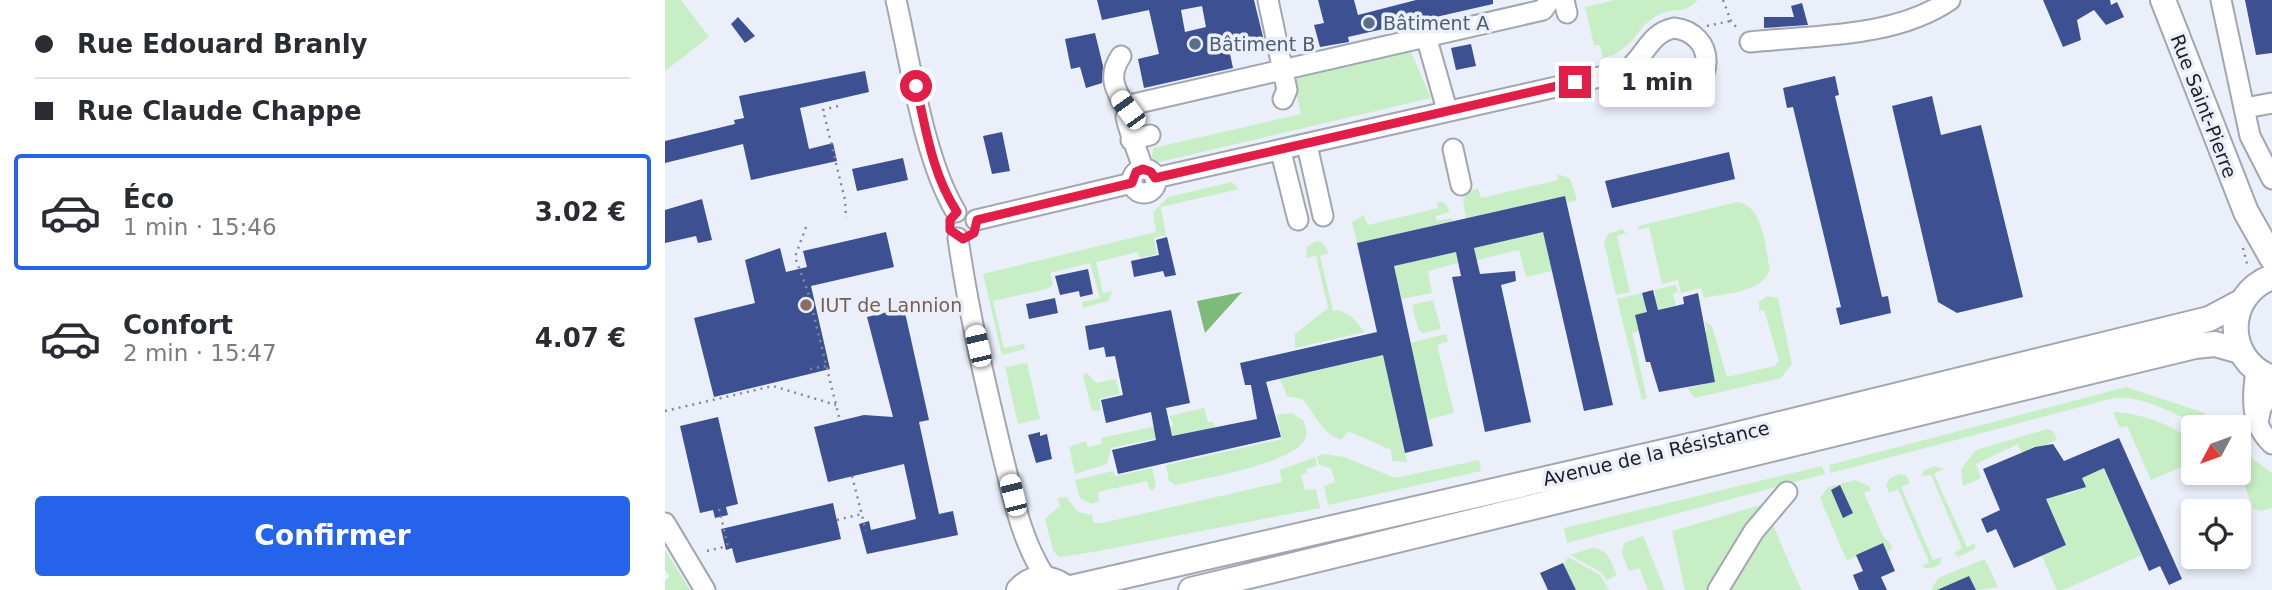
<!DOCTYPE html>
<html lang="fr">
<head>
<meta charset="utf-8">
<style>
  body { margin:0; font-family:"DejaVu Sans",sans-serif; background:#f2f2f3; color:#2b2b33; height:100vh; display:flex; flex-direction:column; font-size:26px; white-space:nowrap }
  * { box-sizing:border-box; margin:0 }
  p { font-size:23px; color:#7c7c81 }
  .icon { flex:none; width:38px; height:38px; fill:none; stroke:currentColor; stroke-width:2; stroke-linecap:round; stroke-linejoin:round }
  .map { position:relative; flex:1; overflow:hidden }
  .sheet { display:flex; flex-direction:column; background:#fff; width:665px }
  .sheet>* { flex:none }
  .hud { display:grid; align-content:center; height:154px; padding:0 35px; background:#fff }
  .needle { width:46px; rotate:229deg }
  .controls { position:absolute; left:1516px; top:415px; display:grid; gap:14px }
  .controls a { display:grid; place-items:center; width:70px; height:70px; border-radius:7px; background:#fff; box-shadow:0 4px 10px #0003; font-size:35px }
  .end { position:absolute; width:32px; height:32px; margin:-16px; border:9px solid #e11d48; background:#fff; box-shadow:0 0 0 4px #fff }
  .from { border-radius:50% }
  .bubble { position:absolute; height:49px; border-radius:7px; background:#fff; box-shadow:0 4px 10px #0003; font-size:23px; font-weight:700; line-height:49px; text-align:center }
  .car { position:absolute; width:21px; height:42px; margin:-21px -10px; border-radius:9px; box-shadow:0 0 5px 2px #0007; background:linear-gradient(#fff 24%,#345 0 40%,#fff 0 76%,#345 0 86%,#fff 0) }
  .hud b { display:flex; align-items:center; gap:24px; height:66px; font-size:26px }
  .hud b+b { border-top:2px solid #e1e1e2 }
  .hud i { width:18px; height:18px; background:#2b2b33 }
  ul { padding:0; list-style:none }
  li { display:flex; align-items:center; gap:21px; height:116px; margin:0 14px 10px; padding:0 21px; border:4px solid transparent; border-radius:7px }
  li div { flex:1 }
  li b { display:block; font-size:26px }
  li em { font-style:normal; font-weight:700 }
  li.current { border-color:#2563eb }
  li>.icon { width:63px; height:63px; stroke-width:1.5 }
  .action { display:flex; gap:14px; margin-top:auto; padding:14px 35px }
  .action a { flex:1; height:80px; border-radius:7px; background:#2563eb; color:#fff; font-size:28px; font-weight:700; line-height:80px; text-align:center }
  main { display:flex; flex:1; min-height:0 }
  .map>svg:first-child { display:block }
  .green { fill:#c8eec5 }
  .forest { fill:#7ebb7b }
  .building { fill:#3c5092; fill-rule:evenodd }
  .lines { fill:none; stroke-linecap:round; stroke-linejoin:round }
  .minor-casing { stroke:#a2a6b0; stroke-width:23 }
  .major-casing { stroke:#a2a6b0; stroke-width:28 }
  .path { stroke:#878a91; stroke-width:2.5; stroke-dasharray:2 5; stroke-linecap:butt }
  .minor { stroke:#fff; stroke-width:19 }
  .major { stroke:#fff; stroke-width:24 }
  .route { stroke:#e11d48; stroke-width:9 }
  .service-dot { fill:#5c6f8a; stroke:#ebeffa; stroke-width:2.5 }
  .education-dot { fill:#8d6e63; stroke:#ebeffa; stroke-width:2.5 }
  .labels { text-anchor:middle; stroke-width:7; stroke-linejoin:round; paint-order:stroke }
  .service-label { font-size:19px; fill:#4e5e75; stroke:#ebeffa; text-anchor:start }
  .street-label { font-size:19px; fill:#1d1e22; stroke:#ebeffa }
  .education-label { font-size:19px; fill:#785e54; stroke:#ebeffa; text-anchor:start }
</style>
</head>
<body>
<main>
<section class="sheet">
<div class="hud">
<b><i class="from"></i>Rue Edouard Branly</b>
<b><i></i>Rue Claude Chappe</b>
</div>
<ul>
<li class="current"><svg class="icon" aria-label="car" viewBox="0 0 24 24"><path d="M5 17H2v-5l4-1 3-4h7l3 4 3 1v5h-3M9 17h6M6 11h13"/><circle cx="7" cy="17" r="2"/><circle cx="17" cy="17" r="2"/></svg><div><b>Éco</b><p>1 min · 15:46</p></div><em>3.02 €</em></li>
<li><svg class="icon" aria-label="car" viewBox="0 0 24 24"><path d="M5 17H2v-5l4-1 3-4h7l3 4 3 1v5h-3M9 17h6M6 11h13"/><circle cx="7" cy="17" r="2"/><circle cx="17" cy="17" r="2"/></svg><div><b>Confort</b><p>2 min · 15:47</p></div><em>4.07 €</em></li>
</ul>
<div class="action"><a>Confirmer</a></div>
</section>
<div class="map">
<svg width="1607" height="590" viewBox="0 0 1607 590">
  <rect width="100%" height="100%" fill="#ebeffa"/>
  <path class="green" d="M0,0H16L44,37L0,71Z
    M950,0H1033C1017,16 1010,6 993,15C970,27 969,51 938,58L935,45H929L920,7Z
    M743,45L766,98L486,164L488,148L636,114L626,68Z
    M892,174L905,178L912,200L902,203L900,196L801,218L798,200L802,192L813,188L816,198L893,180Z
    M567,182L574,189L496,207L501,235L489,238L492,254L475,258L473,252L431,262L438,293L447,291L443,301L418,308L417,302L435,298L425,263L385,273L388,285L382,289L328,301L339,348L359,344L360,349L337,355L318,274L491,232L488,212L503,197Z
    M772,201L780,203L785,212L771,216L772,221L787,218L788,221L692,243L687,222L699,215L703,225L773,208Z
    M1072,202C1099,205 1100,248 1105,270C1097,293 1060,293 1039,298L1036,288L1016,293L1013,280L997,284L984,227L973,230L974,226Z
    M957,229L961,233L952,236L965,292L951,295L939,242L943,234Z
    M878,232L887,271L861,277L854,250L812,260L809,248Z
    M651,241L657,242L664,253L655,256L668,311L674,310L687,317L700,332L630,348V334L663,308L651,256L641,258L642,247Z
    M802,249L805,260L763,271L767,293L736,299L729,266Z
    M1011,285L1013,292L1008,294L1011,305L970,315L974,331L967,333L982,398L977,400L952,299L976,293L978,299L991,296L989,290Z
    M1102,296L1113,298L1127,364L1116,378L1030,398L1022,388L1050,382L1038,332L1042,331L1040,322L1047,326L1062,377L1109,366L1114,361L1099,310L1094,311V302Z
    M768,300L776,329L758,333L753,329L747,305Z
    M781,334L783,341L772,345L789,413L762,420L745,343Z
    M717,350L742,462L727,461L726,450L683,431L676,440C656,433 651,414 637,399L622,396L615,379L703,359Z
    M362,363L375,419L353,424L340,367Z
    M422,373L431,383L451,379L455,394L434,399L436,410L427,411L418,375Z
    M1461,387L1537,412L1558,427C1521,427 1488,394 1449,398L1166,473L1164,465Z
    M539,408L543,422H548L550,428L503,436L501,428L509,425L504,416Z
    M1448,412C1474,413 1508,424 1528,442V462L1486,480L1462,426L1455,428Z
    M626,413L638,420C641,427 644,434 639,441C624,464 538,479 510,485L504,481L501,465L617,439L612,415Z
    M487,427H490L493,438L446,448L442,464L410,474L404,447L421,441L423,447L437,444L436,438Z
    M1382,429L1388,431L1392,439L1374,448L1368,446L1360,460L1353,444L1311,464L1316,478L1298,486L1296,469L1311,450Z
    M1573,442L1584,456L1607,473V508L1595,511L1588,508L1573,468Z
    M659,454L679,457L730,478L814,460L816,471L663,505L659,486L670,482L666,468L654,465L652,456Z
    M650,457L652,466L641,469L642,473L636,475L640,490L651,489L655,508L428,552L394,557L388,550L380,519L393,507L396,511L393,498L401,497L413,512L427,515L428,523H437L617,482L615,470Z
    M1157,466L1160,474L902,543L899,528Z
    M1270,466L1279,469L1269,474L1302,547L1310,543V549L1293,557L1289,553L1297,548L1266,475L1256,476L1259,470Z
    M487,468L491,484L488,490H485L482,481L433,492L434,501L426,504L415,498L410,480L448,471L450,476Z
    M1439,468L1477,555L1398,590H1392L1377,556L1400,545L1381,499L1398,491L1402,495L1420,487L1417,478Z
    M1235,474L1241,475L1245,483L1236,487L1268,560L1277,557L1275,565L1263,569L1256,566L1264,562L1233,489L1224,493L1221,485L1225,478Z
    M1190,480L1204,486L1206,490L1199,493L1218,536L1228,547L1222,553L1218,543L1182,561L1155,498L1163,487Z
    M1099,504L1103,505L1046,590H1020L1007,531Z
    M1106,521L1134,585L1137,590H1143H1062Z
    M978,536L1000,590H983L974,568L964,571L957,554L959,543Z
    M927,548C943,548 946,562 952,575L942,580L937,573L905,555Z
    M0,550L25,590H0V581L5,576L0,570Z
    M903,557L935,575L944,590H911L899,565Z
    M1320,559L1333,587L1311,590L1304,576L1283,590H1266L1273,578Z"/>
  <path class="forest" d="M577,292L540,333L532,301Z"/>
  <path class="building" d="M432,0H589L599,41L564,49L568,68L479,88L473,59L494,54L484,10L437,20ZM537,6L541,27L520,32L516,10Z
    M653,0H689L693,15L751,0H828V4L683,37L684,42L655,47L649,25L659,23Z
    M1378,0H1445L1446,5L1452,2L1459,17L1441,25L1429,10L1412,20L1416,40L1398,47Z
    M1580,0H1607V53L1591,55Z
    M1137,3L1143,25L1099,28V17H1129L1126,6Z
    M73,17L90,36L80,43L66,24Z
    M430,33L438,66L437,83L421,88L415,67L406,69L400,39Z
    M806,44L811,66L791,70L786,48Z
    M200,71L204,92L135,108L144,149L168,143L172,161L86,180L78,144L0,163V141L70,124L69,120L79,118L74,96Z
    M1170,76L1174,95L1170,96L1217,297L1223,296L1226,313L1175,325L1171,308L1176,307L1128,107L1122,108L1118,88Z
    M1267,96L1276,135L1316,125L1358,297L1292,313L1273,302L1227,106Z
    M337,132L345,171L327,174L318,136Z
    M1064,152L1070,179L947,208L940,181Z
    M238,158L243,180L192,191L187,169Z
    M900,196L948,405L919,411L878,232L809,248L815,274L850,271L851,281L836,285L866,422L820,432L787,277L796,276L791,252L729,266L768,446L740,453L718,355L601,382L616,437L453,474L447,450L491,440L486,412L441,423L436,400L458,395L450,356L441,357L439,347L424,350L420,326L506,310L525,403L501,408L507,436L592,419L586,385H580L575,363L712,332L692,243Z
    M37,199L47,240L33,243L31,236L0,243V210Z
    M221,232L229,267L146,286L165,369L49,397L29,318L90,303L80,260L115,248L121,272L142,267L138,251Z
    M502,237L511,275L500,277L498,271L469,277L466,261L494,255L491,240Z
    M423,269L428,294L415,297L414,291L395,295L390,276Z
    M988,290L993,310L1019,304L1018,297L1033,293L1050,382L994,392L985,362H981L970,315L982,312L977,293Z
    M390,298L393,313L364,319L361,304Z
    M239,308L264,420L254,422L274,514L288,511L293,535L202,554L194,524L204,521L206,530L251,519L239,464L163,482L149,427L199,415L228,417L202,317Z
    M53,417L73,504L61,507L63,515L50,518L48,510L35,513L15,426Z
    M375,432V436L382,434L387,459L371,463L363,435Z
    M1454,438L1517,579L1504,585L1495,566L1484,571L1439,468L1417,478L1421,487L1381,499L1401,545L1349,568L1331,529L1322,533L1316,519L1335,510L1318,469L1370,447L1388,444L1399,461Z
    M1175,485L1188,513L1178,518L1166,490Z
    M168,503L176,539L71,563L67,548L61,550L56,529Z
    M1218,543L1230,571L1216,577L1222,590H1194L1188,575L1198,571L1191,555Z
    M898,563L911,590H883L875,573Z
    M1304,576L1311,590H1272Z"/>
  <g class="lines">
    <defs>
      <path id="minor" d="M231,0C245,61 259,160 291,212
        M603,0L622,90L618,99
        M899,0L902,13
        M1556,0L1585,136L1607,179
        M1009,28C1052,33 1051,90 1011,90C994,90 979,75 961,71C980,57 984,33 1009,28Z
        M761,36L782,110
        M1085,42C1149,35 1230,38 1285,0
        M456,56C442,76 450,91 463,110
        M1580,108L1607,103
        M466,140L485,135
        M642,145L658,216
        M788,149L796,185
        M616,152L633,220
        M478,169C473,151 465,136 461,117L469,104L878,10L885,0
        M467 181a12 12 0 1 1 24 0a12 12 0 1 1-24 0Z
        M490,178L961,71
        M311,220L467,183
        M293,238C303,310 320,382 337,453C348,496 356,541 381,578
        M1591,370C1587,398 1585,423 1607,444
        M1593,422L1596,408L1607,391
        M0,523L40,590
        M1053,590L1089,531L1122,492"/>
      <path id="major" d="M1498,0L1581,212L1607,258
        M1607,277C1559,295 1558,360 1607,378
        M402,589L1042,442L1544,319L1576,302
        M354,590C368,575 388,576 403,590
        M526,590L1530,346L1550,344L1575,351"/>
    </defs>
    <use href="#minor" class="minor-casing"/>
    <use href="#major" class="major-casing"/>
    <path class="path" d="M1058,0L1066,21L1073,29
      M1042,26L1066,21
      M173,106L158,110L180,200L181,218
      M141,227L130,257L143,292L175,421
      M1578,248L1582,264
      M145,369L161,366
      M0,411L108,386L171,405
      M187,476L201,531
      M54,509L63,546L66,545
      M172,520L197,514
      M42,551L63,546"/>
    <use href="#minor" class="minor"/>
    <use href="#major" class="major"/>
  </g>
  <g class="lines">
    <path class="route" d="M251,86C261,129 267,174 292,212L285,220V230L298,239L309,233L312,220L467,183L471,172L478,169L486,172L490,178L910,82"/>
  </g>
  <g class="service-dot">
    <circle cx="704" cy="23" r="7"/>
    <circle cx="530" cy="44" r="7"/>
  </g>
  <circle class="education-dot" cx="141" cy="305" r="7"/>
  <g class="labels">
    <g class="service-label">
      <text x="718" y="30">Bâtiment A</text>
      <text x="544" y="51">Bâtiment B</text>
    </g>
    <g class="street-label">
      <text transform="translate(1539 106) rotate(69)" y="7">Rue Saint-Pierre</text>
      <text transform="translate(991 453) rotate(-13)" y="7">Avenue de la Résistance</text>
    </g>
    <g class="education-label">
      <text x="155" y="312">IUT de Lannion</text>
    </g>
  </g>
</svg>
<div class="controls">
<a><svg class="needle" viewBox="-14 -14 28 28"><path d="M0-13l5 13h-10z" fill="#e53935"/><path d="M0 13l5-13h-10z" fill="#7c7c81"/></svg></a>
<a><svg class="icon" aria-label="locate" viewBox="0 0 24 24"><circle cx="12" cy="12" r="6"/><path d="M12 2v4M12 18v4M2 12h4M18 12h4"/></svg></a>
</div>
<i class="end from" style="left:251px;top:86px"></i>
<i class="end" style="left:910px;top:82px"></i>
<div class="bubble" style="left:934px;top:58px;width:116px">1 min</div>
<i class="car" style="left:463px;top:110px;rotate:324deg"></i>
<i class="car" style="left:313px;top:346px;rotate:347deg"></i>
<i class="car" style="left:348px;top:495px;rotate:346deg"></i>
</div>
</main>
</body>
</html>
